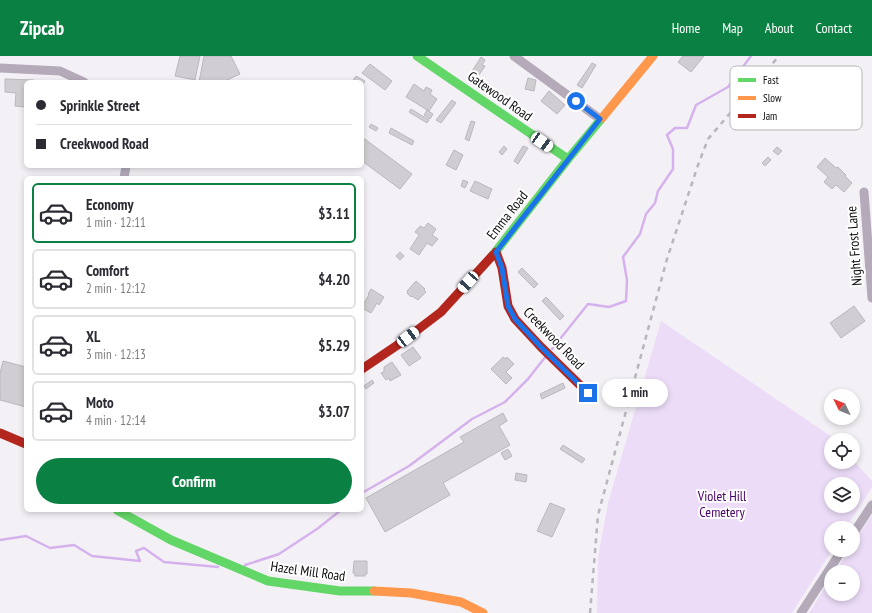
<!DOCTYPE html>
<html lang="en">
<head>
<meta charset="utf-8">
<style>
  body { margin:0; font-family:"PT Sans Narrow",sans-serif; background:#f7f7f7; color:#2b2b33; height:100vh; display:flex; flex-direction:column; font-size:15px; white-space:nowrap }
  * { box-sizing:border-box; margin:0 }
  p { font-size:13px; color:#7c7c81 }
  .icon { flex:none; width:22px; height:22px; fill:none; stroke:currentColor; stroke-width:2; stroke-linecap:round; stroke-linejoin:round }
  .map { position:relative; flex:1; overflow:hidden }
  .details { position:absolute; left:24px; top:120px; width:340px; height:336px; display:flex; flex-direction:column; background:#fff; border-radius:6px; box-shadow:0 2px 6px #0003 }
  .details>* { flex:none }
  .guide { position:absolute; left:24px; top:24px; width:340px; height:88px; border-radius:6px; box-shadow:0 2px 6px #0003; display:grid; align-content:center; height:88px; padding:0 12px; background:#fff }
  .needle { width:26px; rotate:313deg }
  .fabs { position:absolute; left:824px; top:333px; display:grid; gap:8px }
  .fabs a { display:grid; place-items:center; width:36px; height:36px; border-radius:50%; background:#fff; box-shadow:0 2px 6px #0003; font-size:20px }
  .end { position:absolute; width:18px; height:18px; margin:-9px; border:5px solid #1a73e8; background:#fff; box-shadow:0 0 0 2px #fff }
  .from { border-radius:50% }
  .bubble { position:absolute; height:28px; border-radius:14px; background:#fff; box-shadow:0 2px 6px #0003; font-size:13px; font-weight:800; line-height:28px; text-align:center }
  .car { position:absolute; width:12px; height:24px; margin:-12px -6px; border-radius:5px; box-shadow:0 0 3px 1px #0007; background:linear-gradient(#fff 24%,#345 0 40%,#fff 0 76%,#345 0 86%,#fff 0) }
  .guide b { display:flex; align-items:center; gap:14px; height:38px; font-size:15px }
  .guide b+b { border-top:1px solid #e1e1e2 }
  .guide i { width:10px; height:10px; background:#2b2b33 }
  ul { padding:7px 0 0; list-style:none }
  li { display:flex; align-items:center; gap:12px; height:60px; margin:0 8px 6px; padding:0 4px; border:2px solid #e1e1e2; border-radius:6px }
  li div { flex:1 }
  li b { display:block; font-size:15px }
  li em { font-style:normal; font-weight:800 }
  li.on { border-color:#0b8043 }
  li>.icon { width:36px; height:36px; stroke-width:1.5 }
  .button { display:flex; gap:8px; margin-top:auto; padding:8px 12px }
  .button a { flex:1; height:46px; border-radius:24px; background:#0b8043; color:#fff; font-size:16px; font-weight:800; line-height:46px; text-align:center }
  header { display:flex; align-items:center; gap:24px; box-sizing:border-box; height:56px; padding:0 20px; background:#0b8043; color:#fff }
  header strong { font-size:19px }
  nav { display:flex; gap:22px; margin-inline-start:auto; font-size:14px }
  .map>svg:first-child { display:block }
  .green { fill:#ecdcf8; fill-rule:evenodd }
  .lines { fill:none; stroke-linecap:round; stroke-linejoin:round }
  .stream { stroke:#d5b2ed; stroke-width:2.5 }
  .building { fill:#d0ced2; stroke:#bab8bc }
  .street { stroke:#b4aaba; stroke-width:9 }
  .fast { stroke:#63d668; stroke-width:9 }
  .slow { stroke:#ff974d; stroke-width:9 }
  .jam { stroke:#b3261e; stroke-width:9 }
  .rail { stroke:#b8b5bc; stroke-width:2.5; stroke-dasharray:5 5; stroke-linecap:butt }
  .route { stroke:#1a73e8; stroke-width:5 }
  .labels { text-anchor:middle; stroke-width:4; stroke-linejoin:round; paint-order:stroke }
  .street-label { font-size:14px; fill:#0d0b0e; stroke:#fff }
  .park-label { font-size:14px; fill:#4a0169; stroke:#fff }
  .key { fill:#fff; stroke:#b6b6b7; stroke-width:1 }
  .key-label { font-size:11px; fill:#0d0b0e }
</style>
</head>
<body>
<header>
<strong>Zipcab</strong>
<nav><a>Home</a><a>Map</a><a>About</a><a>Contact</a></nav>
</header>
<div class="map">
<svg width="872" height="557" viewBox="0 0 872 557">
  <rect width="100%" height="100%" fill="#f4f1f6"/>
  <path class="green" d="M661,265L832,381L835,384H831V406H853V404L872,425V431L846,472H831L832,494L792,557H597L598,502L608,447ZM831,428H853V450H831Z
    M872,459V557H809L831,522V538H853V516H835L849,494H853V487Z"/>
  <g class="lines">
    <path class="stream" d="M552,293L588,248L609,251L626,245L627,224L623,201L640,178L646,158L655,147L658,135L673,113V93L667,79L675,72H687L696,49L728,31L751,0
      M362,437L409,410L472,363L505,346L528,323L546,300
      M0,484L26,480L50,492L74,489L92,500L140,505L136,495L144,492L164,506L218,511
      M245,509L279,498L317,473L341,454"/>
  </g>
  <path class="building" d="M180,0H200L195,24L175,20Z
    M204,0H231L240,18L223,26H199Z
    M683,0H704L691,16L678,6Z
    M481,1L485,4L482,9L485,10L479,19L477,17L473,22L469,20Z
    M592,7L596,9L582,32L577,29Z
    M370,8L392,25L385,34L362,17Z
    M356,20L365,25L362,30V26H352Z
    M528,22L536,24L534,35L525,33Z
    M5,23L34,24V26H26V51L15,50L16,37L5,36Z
    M479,26L484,29L480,34L476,31Z
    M414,28L424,35L426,31L432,34L430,38L437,43L429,55L406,41Z
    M549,35L565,49L557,58L541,45Z
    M452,44L456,47L441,67L436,64Z
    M411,53L429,64L427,67L409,56Z
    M427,54L433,58L430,63L424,59Z
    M471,65L475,66L469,85L465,83Z
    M371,68L378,72L376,75L369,71Z
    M391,72L414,85L412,89L389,77Z
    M362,81L412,118L400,133L362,105Z
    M504,90L507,93L502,99L499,96Z
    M523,90L528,92L518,108L514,105Z
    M777,91L782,95L778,99L773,95Z
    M454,94L463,99L456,114L446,109Z
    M768,101L771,104L765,110L762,107Z
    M825,102L836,112L838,111L846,119L845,120L852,127L844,136L836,129L832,133L824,126L828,121L817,111Z
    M463,124L468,126L465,132L461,130Z
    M475,125L492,133L488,143L470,135Z
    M428,167L436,173L432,179L438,183L432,190L427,187L419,199L410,193L419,179L415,176L420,170L424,172Z
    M400,196L404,200L400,204L396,200Z
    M522,212L538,228L534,232L518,216Z
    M416,225L425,233L424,234L426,236L418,244L412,240L411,241L407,237L408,236L407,235Z
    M371,233L384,241L379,249L377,247L371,257L362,252V250L369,239L368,238Z
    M546,241L564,260L560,264L542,245Z
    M854,250L865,265L841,282L830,267Z
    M413,291L421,302L409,310L401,299Z
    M503,301L506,303L507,301L514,308L506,316L512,322L506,328L491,313Z
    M3,305L26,311V351L0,344V317Z
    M392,306L401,319L390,325L389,322L386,324L381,317L384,316V311Z
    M372,324L374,327L366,333L364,330Z
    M563,327L565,332L542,343L540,338Z
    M503,357L507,365L499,370L510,389L443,427L450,439L385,476L366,442L464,386L460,381Z
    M563,389L585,403L582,407L560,393Z
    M508,393L512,400L505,404L501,397Z
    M516,417L527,419L526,426L515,424Z
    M550,447L565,453L552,481L537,475Z
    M354,505H367V518H365V520H355V518L353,517Z"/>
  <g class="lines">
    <path class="street" d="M514,0L600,63
      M0,12L60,15L84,26
      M124,122L126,110
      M864,136L872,242
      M853,478L872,449
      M801,557L842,494"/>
    <path class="fast" d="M417,0L568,103
      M493,199L568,103L602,62
      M117,454L171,484L268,525L340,535H374"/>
    <path class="slow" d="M602,62L653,0
      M374,535L411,537L461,546L483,557"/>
    <path class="jam" d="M496,196L502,212L508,250L515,263L541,291L588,337
      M362,313L399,288L441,256L493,199
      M0,377L26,388"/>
    <path class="rail" d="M590,557L598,459L667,203L698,109L708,83L779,0"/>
  </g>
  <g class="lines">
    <path class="route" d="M576,45L600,63L496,196L502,212L508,250L515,263L541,291L588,337"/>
  </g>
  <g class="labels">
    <g class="street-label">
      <text transform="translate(500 40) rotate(35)" y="5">Gatewood Road</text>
      <text transform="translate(507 159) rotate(-52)" y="5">Emma Road</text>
      <text transform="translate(854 190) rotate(-94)" y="5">Night Frost Lane</text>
      <text transform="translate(554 282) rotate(46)" y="5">Creekwood Road</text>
      <text transform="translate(308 515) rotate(8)" y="5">Hazel Mill Road</text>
    </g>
    <g class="park-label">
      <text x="722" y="445">Violet Hill<tspan x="722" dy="16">Cemetery</tspan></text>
    </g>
  </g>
  <rect x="730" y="10" width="132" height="64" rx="6" class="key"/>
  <rect x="738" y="22" width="18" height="4" fill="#63d668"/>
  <rect x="738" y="40" width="18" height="4" fill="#ff974d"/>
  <rect x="738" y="58" width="18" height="4" fill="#b3261e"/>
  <g class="key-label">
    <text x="763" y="28">Fast</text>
    <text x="763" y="46">Slow</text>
    <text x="763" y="64">Jam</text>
  </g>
</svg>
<div class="fabs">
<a><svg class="needle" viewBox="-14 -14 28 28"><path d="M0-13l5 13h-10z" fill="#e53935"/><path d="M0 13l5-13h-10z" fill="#7c7c81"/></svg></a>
<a><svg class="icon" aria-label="locate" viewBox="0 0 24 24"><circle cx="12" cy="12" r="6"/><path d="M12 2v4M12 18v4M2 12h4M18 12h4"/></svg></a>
<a><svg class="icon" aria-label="layers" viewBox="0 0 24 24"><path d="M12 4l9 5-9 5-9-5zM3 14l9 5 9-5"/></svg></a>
<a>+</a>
<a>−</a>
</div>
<i class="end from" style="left:576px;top:45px"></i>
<i class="end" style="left:588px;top:337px"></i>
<div class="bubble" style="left:602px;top:323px;width:66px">1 min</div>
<i class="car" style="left:542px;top:86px;rotate:125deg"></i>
<i class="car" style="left:468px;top:226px;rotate:222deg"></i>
<i class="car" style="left:408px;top:281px;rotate:53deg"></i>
<div class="guide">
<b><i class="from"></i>Sprinkle Street</b>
<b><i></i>Creekwood Road</b>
</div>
<section class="details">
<ul>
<li class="on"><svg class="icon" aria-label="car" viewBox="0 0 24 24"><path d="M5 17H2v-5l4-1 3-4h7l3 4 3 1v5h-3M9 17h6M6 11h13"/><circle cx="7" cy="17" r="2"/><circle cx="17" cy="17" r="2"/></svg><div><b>Economy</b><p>1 min · 12:11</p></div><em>$3.11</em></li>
<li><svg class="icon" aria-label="car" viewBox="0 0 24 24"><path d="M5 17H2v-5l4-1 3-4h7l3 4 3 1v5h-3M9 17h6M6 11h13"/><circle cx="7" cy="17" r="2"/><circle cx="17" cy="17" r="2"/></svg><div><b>Comfort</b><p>2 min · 12:12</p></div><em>$4.20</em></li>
<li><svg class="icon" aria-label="car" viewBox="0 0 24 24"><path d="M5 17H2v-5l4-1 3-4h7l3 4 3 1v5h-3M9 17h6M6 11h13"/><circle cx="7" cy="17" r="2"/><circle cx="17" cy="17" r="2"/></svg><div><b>XL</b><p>3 min · 12:13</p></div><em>$5.29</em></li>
<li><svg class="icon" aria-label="car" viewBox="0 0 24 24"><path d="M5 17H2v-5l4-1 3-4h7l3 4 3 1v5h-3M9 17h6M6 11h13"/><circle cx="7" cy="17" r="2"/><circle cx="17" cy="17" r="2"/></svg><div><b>Moto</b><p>4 min · 12:14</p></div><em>$3.07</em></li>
</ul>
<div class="button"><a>Confirm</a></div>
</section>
</div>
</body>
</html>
